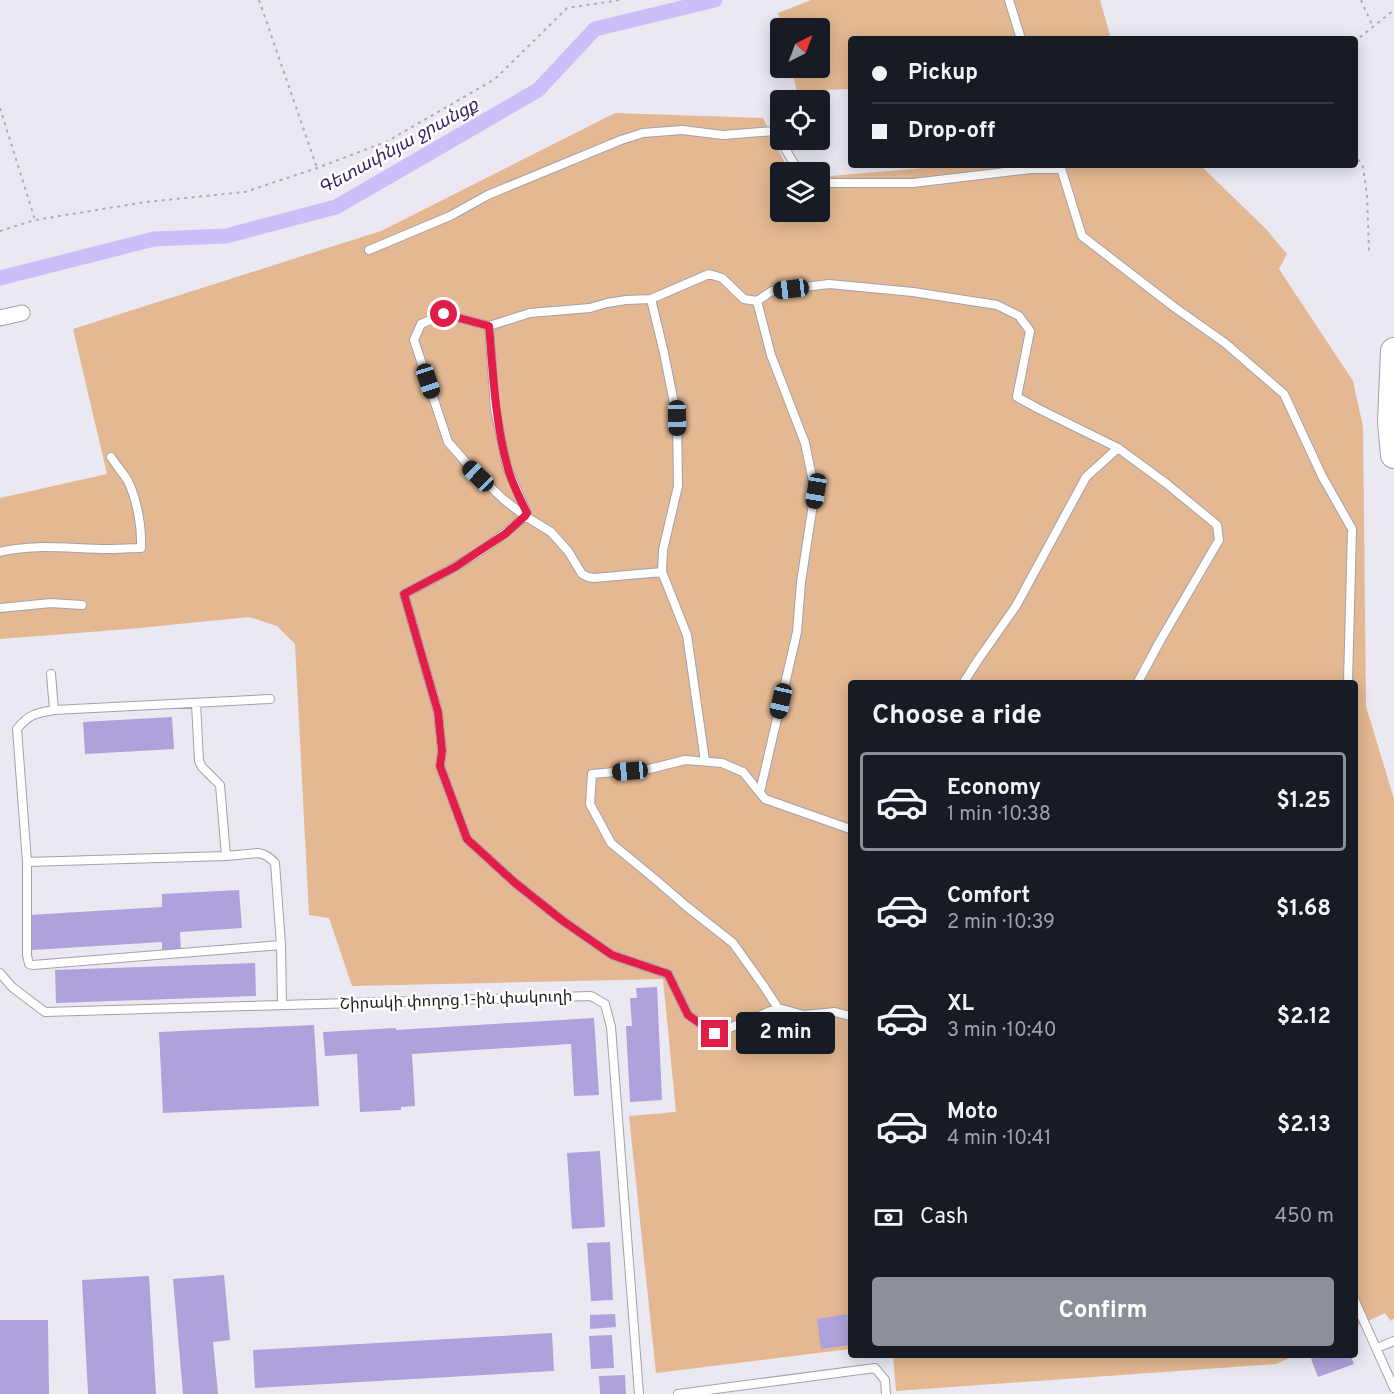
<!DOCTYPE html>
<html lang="en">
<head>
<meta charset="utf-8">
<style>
  body { margin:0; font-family:Overpass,"Noto Sans Armenian",sans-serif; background:#20242c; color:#f1f3f6; height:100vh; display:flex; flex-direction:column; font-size:22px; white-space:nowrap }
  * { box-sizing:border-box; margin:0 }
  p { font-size:20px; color:#9ea1a6 }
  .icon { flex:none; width:33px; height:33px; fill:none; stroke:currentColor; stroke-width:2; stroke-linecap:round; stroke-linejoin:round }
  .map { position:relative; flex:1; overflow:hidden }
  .sheet { position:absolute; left:848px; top:680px; width:510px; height:678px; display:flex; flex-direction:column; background:#171b24; border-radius:6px; box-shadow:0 3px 15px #0003 }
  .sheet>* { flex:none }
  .banner { position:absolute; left:848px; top:36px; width:510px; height:132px; border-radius:6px; box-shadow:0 3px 15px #0003; display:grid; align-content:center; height:132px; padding:0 24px; background:#171b24 }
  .needle { width:39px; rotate:42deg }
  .buttons { position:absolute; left:770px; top:18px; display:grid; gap:12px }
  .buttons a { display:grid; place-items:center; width:60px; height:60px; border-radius:6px; background:#171b24; box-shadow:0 3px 15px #0003; font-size:30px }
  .end { position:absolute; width:27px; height:27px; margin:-14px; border:8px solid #e11d48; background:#fff; box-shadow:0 0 0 3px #fff }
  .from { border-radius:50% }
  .bubble { position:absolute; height:42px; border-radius:6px; background:#171b24; box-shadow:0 3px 15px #0003; font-size:20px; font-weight:700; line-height:42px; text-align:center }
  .car { position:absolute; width:18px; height:36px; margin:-18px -9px; border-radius:8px; box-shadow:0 0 4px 2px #0007; background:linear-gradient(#222 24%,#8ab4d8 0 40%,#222 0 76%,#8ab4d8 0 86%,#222 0) }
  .banner b { display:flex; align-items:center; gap:21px; height:57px; font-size:22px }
  .banner b+b { border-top:2px solid #363941 }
  .banner i { width:15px; height:15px; background:#f1f3f6 }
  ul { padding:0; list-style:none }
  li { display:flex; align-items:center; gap:18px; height:99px; margin:0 12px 9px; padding:0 12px; border:3px solid transparent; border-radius:6px }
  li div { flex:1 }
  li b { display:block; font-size:22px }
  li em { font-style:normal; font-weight:700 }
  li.on { border-color:#8c9099 }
  li>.icon { width:54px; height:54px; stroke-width:1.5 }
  h2 { padding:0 24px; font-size:27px; line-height:72px }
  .pay { display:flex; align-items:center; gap:15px; height:66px; padding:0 24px; font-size:22px }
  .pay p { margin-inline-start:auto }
  .cta { display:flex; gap:12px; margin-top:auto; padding:12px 24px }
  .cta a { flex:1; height:69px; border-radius:6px; background:#8c9099; color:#fff; font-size:24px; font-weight:700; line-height:69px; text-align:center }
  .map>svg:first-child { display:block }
  .green { fill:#e4b892 }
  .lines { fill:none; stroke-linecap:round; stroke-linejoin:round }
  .canal { stroke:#ccbef9; stroke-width:15 }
  .building { fill:#afa1db }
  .service-casing { stroke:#a3a1aa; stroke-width:10 }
  .minor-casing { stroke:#a3a1aa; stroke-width:17 }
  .trunk-casing { stroke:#a3a1aa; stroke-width:28 }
  .path { stroke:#acabb2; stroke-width:2; stroke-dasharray:3 4.5; stroke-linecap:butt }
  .service { stroke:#fff; stroke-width:8 }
  .minor { stroke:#fff; stroke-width:15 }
  .trunk { stroke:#fff; stroke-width:26 }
  .route { stroke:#e11d48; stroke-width:8 }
  .labels { text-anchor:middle; stroke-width:5; stroke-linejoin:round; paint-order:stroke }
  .street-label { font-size:16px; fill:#222225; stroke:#fff }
  .water-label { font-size:18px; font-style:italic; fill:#381f63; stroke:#fff }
</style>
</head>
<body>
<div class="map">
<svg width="1394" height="1394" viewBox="0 0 1394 1394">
  <rect width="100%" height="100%" fill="#eae8f1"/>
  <path class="green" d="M811,0H1100L1111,39H850V89L797,91L791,68H819V28H782L778,13Z
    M615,113L763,118L789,172H780V212H819V177L959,165H1200L1266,229L1287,254L1279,269L1353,381L1363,427L1366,706L1394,799V1318L1391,1321L1385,1313L1355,1327L1354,682H850V1349L656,1373L629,1116L676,1112L663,979L352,986L329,918L309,915L295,644L277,626L249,617L129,629L0,639V498L107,474L73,329L381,231Z
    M893,1355V1354L1296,1355L1276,1364L896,1391Z"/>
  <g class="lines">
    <path class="canal" d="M0,278L154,239L226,236L336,207L538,90L595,29L715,0"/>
  </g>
  <path class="building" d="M172,717L174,749L85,754L83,722Z
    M239,890L242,928L180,932L181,952L162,953V942L32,950L29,915L162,907V894Z
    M255,963L256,996L56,1003L55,970Z
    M657,987L662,1100L630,1102L626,1026H632L630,998H637L636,988Z
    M594,1018L599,1095L574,1096L571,1044L412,1054L415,1106L401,1107V1110L360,1112L357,1054L325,1056L323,1032L396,1028V1030Z
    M314,1025L319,1106L163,1113L159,1032Z
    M600,1151L605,1227L572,1229L567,1153Z
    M610,1242L613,1300L591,1301L587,1243Z
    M224,1275L230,1340L213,1342L218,1394H183L173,1279Z
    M149,1276L156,1394H88L82,1280Z
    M615,1314L616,1327L590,1329V1315Z
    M847,1314L850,1345L821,1349L817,1319Z
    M0,1320H48L49,1394H0Z
    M552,1333L554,1371L255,1388L253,1350Z
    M612,1335L614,1368L591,1369L589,1336Z
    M1324,1354H1350L1354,1364L1318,1377L1311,1359Z
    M625,1375L626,1394H600L599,1376Z"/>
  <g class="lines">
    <defs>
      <path id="service" d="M1009,0L1021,39
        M780,140L799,172
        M1060,165L1082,236L1174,307L1225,343L1284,394L1322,476L1352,529L1348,682
        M819,183H913L1031,169H1061
        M369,250L450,216L488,195L621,140L643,133L682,130L723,135L775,131L780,139
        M651,299L664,353L677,418L678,486L663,550L662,572L687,635L705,761
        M757,301L771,355L805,443L815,491L801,582L797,632L760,792
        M489,326L495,409L507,467L527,513L525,516C488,550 449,571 404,594L438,712L442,751L440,766L467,839L514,882L563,921L612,955L668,974L688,1015L715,1034L778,1008L804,1015L835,1012L850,1016
        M0,552C35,543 72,549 108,549C119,549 130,548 141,548C142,527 137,500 128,481C123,473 116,465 111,457
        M662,572L594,578L588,577L582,574L568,551L551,532L525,516L503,499L469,466L448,442L414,340L421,324L444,314L489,326L530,313L590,308L607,303L626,300L651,299L709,274L722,278L744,299L757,301L772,291L829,284L913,292L997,305L1019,316L1030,331L1017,397L1039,409L1118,448L1167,484L1217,525L1219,540L1160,641L1138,682
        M0,608L51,603L82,605
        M51,674L54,710
        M964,682L978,660L1016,606L1086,477L1118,448
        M270,699L54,710C37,713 29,714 17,729L27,862L226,856L258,853C266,854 270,858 275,863L281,945L282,1004
        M196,703L199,761L202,767L220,785L226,856
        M27,862V955L29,964L33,965L281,945
        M0,973L12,987L45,1012L591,996L605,1004L611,1027L639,1394
        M778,1008L763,985L733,943L686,906L656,880L611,843L590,804L592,774L649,769L685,760L722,763L743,772L765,799L850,829
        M1354,1299L1394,1388
        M1377,1348L1394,1341
        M678,1394L875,1368L885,1380L886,1394"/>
      <path id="minor" d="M0,318L22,313"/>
      <path id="trunk" d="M1394,351L1391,422L1394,455"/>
    </defs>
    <use href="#service" class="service-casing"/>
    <use href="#minor" class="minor-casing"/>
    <use href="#trunk" class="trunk-casing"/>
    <path class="path" d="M259,0L317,168
      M1361,0L1373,27
      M1354,42L1394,10
      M0,108L35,220
      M1354,153L1363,167L1367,195L1369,251
      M0,231L35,220L146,202L245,192L317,168L388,141L495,79L567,8L620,0"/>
    <use href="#service" class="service"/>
    <use href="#minor" class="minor"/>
    <use href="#trunk" class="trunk"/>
  </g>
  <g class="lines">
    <path class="route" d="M444,314L489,326C493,373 495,420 507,465C511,482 520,498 527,513L525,516L505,534L455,567L404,594L438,712L442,751L440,766L467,839L514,882L563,921L612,955L668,974L688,1015L715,1034"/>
  </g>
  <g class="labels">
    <g class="street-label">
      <text transform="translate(456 999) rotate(-2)" y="6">Շիրակի փողոց 1-ին փակուղի</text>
    </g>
    <g class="water-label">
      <text transform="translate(398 146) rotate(-29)" y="6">Գետափնյա ջրանցք</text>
    </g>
  </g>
</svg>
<div class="buttons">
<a><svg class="needle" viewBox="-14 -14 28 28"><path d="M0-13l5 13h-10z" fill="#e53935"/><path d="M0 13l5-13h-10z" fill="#9ea1a6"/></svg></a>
<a><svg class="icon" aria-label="locate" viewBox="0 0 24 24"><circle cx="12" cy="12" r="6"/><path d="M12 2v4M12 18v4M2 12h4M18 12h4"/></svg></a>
<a><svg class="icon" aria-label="layers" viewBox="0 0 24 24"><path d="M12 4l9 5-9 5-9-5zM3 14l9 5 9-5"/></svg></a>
</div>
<i class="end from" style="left:444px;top:314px"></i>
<i class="end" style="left:715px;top:1034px"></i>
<div class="bubble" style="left:736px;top:1012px;width:99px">2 min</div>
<i class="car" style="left:791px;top:289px;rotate:263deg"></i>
<i class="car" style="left:428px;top:381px;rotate:162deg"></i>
<i class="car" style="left:677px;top:418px;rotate:179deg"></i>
<i class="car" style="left:478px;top:476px;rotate:314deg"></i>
<i class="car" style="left:816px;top:491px;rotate:189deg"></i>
<i class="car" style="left:781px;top:701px;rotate:193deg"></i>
<i class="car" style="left:630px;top:771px;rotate:265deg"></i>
<div class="banner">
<b><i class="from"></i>Pickup</b>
<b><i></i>Drop-off</b>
</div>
<section class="sheet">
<h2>Choose a ride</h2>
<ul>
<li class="on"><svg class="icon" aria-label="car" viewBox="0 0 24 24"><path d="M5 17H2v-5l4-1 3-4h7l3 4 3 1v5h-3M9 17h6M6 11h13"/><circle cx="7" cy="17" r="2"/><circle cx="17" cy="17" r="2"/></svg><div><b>Economy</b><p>1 min · 10:38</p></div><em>$1.25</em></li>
<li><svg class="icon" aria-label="car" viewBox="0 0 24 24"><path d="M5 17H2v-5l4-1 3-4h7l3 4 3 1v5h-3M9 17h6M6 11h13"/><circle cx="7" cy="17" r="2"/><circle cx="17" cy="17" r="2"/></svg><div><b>Comfort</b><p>2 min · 10:39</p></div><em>$1.68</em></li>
<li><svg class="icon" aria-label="car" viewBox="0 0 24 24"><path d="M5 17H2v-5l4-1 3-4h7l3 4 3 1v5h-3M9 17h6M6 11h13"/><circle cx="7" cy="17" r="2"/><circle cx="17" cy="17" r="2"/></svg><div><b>XL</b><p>3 min · 10:40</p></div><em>$2.12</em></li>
<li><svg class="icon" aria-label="car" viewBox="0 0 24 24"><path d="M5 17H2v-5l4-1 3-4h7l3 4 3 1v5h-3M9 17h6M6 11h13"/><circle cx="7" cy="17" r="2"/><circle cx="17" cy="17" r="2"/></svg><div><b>Moto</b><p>4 min · 10:41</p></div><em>$2.13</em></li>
</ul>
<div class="pay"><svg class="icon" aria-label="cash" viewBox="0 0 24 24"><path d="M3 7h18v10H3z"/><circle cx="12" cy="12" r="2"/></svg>Cash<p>450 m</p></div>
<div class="cta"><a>Confirm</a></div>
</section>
</div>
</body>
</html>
